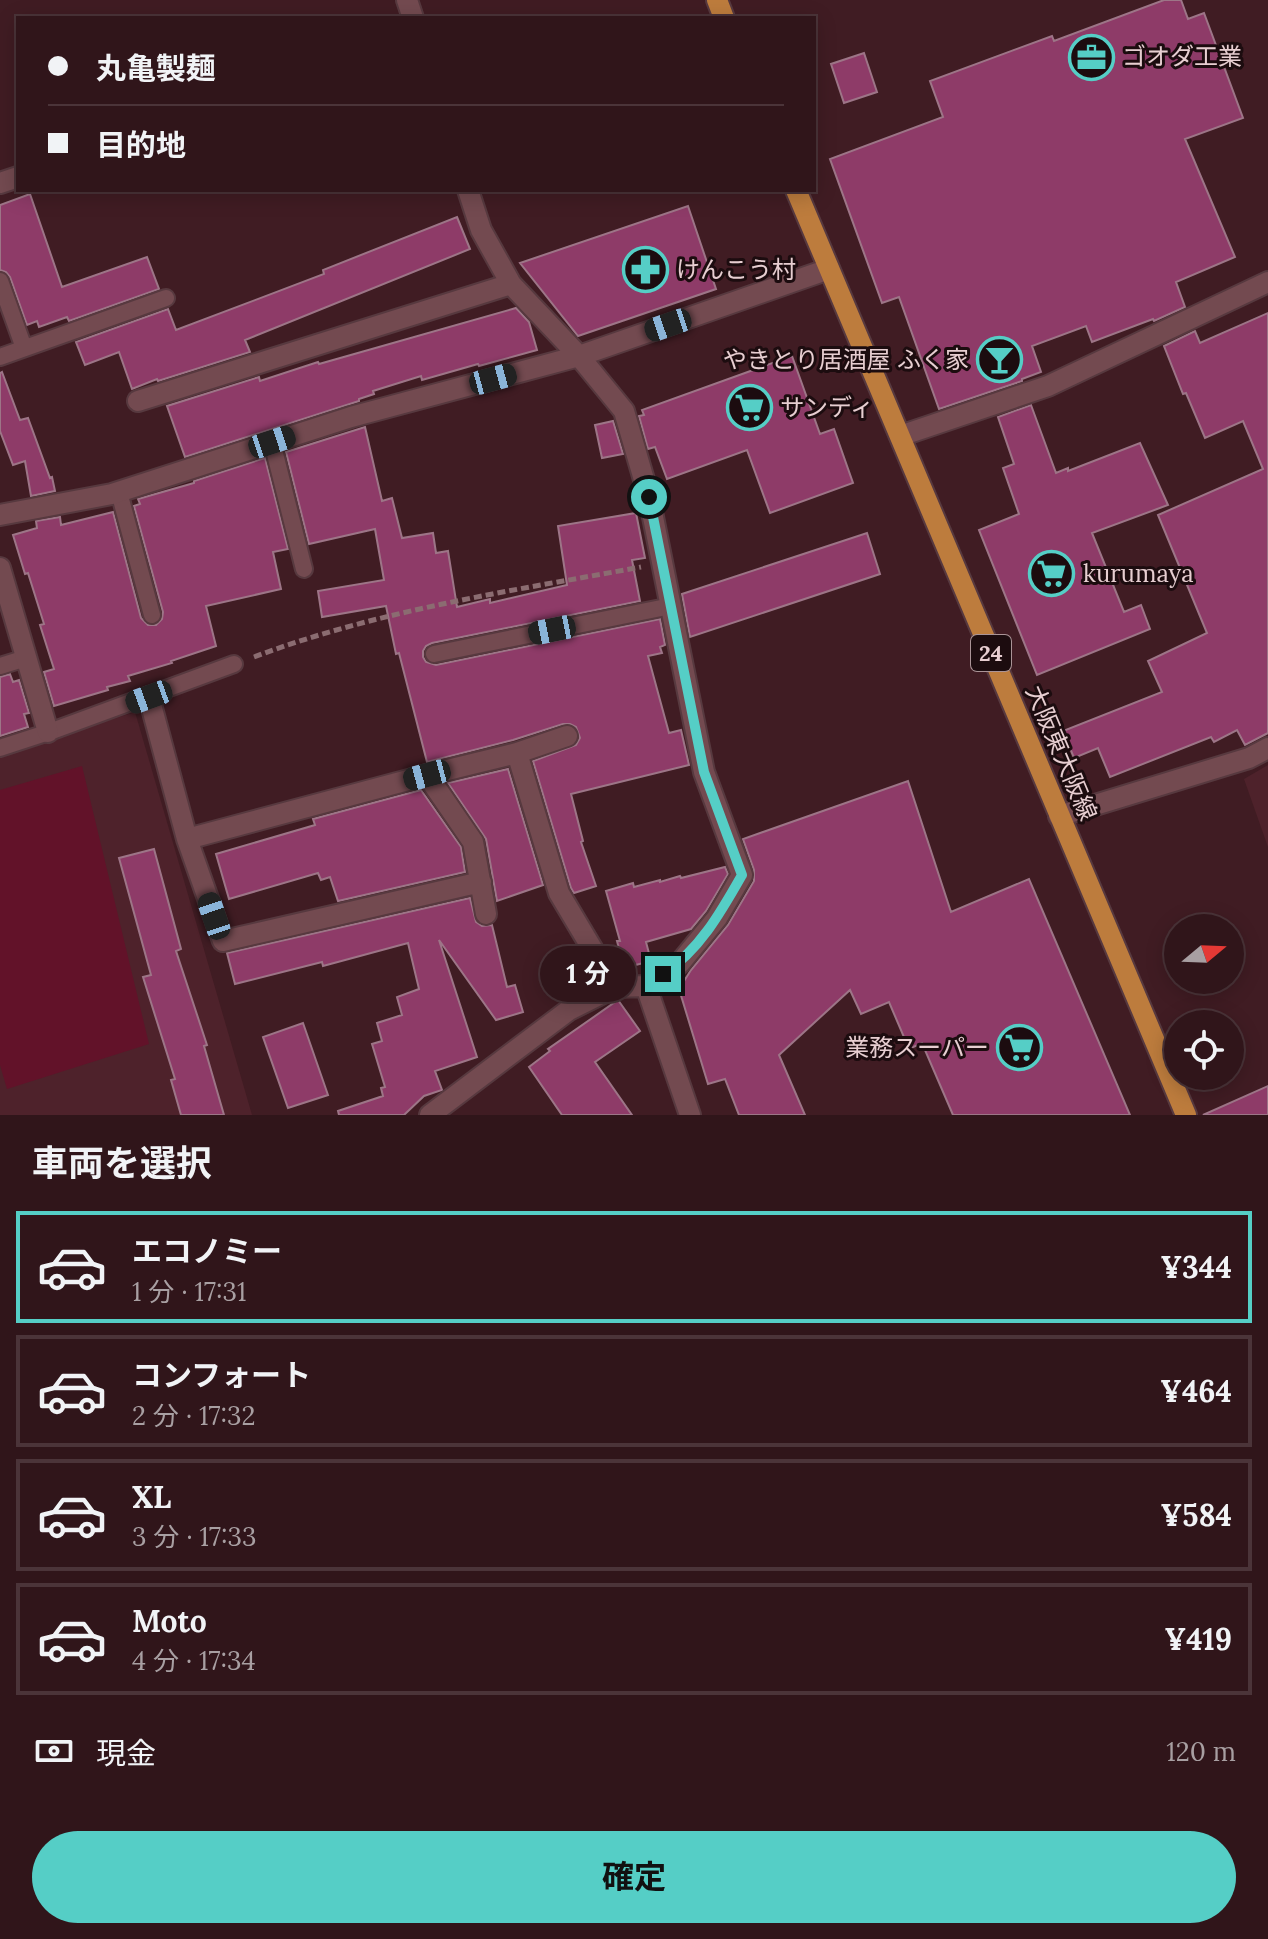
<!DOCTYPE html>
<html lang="ja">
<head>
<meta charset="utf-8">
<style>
  body { margin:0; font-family:Lora,"Noto Sans JP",serif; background:#381e23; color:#f1f3f6; height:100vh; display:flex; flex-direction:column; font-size:30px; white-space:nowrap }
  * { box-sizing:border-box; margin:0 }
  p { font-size:26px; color:#a89fa2 }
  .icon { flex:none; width:44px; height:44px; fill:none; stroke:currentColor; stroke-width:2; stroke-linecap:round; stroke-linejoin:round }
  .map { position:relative; height:1115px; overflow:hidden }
  .drawer { display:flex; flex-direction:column; background:#30151a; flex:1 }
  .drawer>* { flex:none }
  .hud { position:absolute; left:16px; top:16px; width:800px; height:176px; border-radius:0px; box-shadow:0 4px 20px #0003,0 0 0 2px #4b3439; display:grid; align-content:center; height:176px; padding:0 32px; background:#30151a }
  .needle { width:52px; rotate:71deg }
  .controls { position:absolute; left:1164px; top:914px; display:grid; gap:16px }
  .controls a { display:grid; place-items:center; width:80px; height:80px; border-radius:50%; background:#30151a; box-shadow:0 4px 20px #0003,0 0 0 2px #4b3439; font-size:40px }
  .end { position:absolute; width:36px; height:36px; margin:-18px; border:10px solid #55cec6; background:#111; box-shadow:0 0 0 4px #111 }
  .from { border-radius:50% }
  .bubble { position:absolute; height:56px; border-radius:28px; background:#30151a; box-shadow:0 4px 20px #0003,0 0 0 2px #4b3439; font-size:26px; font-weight:700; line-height:56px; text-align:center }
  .car { position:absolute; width:24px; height:48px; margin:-24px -12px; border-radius:10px; box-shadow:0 0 6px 2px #0007; background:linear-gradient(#222 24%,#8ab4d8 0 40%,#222 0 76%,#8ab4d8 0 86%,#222 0) }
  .hud b { display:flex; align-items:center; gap:28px; height:76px; font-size:30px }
  .hud b+b { border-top:2px solid #4b3439 }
  .hud i { width:20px; height:20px; background:#f1f3f6 }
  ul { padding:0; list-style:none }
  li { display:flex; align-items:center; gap:24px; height:112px; margin:0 16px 12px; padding:0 16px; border:4px solid #4b3439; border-radius:0px }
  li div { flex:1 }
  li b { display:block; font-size:30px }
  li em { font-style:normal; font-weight:700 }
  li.on { border-color:#55cec6 }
  li>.icon { width:72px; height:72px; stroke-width:1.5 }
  h2 { padding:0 32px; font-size:36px; line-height:96px }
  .pay { display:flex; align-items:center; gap:20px; height:88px; padding:0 32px; font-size:30px }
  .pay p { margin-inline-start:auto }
  .cta { display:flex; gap:16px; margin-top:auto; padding:16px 32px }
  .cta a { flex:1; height:92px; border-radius:48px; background:#55cec6; color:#111; font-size:32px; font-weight:700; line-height:92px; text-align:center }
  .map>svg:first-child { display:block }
  .built { fill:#4e222b }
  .green { fill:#621229 }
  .building { fill:#8e3b68; stroke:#9d7587; stroke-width:2 }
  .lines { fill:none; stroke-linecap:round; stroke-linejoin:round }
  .service-casing { stroke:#57393f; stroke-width:20 }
  .minor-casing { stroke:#57393f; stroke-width:24 }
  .primary-casing { stroke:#57393f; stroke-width:24 }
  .path { stroke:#8b6c71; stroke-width:5; stroke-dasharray:8 4; stroke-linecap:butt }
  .service { stroke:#734a50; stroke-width:16 }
  .minor { stroke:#734a50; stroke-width:20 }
  .primary { stroke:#bd7c3d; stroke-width:20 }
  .route { stroke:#55cec6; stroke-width:10 }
  .labels { text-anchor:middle; stroke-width:6; stroke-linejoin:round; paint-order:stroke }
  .shield { fill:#1c0c0f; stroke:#aa9497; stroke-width:2 }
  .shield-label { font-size:22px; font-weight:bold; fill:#e7ced1 }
  .poi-label { font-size:24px; fill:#e7ced1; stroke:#1c0c0f; text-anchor:start }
  .street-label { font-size:24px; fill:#e7ced1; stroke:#1c0c0f }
</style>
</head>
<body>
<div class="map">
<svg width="1268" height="1115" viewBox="0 0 1268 1115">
  <rect width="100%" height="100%" fill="#401c23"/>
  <path class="built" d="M135,712L252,1115H0V755Z
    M1268,765V847L1244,779Z"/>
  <path class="green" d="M82,766L149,1044L7,1089L0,1065V790Z"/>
  <path class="building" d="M1164,0H1181L1188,19L1204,13L1243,118L1185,139L1235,257L1176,282L1185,307L1154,321L1153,319L1092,342L1086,326L1032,346L1041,372L1022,379V381L939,409L899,297L882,303L830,159L943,117L930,81L1052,36L1054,41Z
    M864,53L877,92L844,103L831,64Z
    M30,194L62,287L147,257L159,289L69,321L67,317L39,327L37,321L27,325L10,277L6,272L0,270V205Z
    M688,206L716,289L578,336L520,263Z
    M457,217L470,249L245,340L250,352L158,381L157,379L132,389L119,352L85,365L76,342L168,309L176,330L324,274L323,270Z
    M516,308L529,322L537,350L479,366L478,364L422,380L421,376L373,391L374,394L359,399V401L185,457L167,406L259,377L260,381L318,362L319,364Z
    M1268,313V733L1245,745L1237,730L1214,742L1211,737L1110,777L1098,748L1074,758L1063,731L1162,692L1148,661L1207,633L1158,515L1263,469L1243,421L1205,438L1186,393L1183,394L1164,346L1195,331L1200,343Z
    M792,356L820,434L834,429L853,483L770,513L747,450L667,479L655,447L648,449L639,416L644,415L642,410Z
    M2,372L20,420L28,418L50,478L52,477L55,491L31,496L25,461L13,465L0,431V373Z
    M1031,405L1056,473L1068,468V471L1140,443L1168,505L1092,533L1124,612L1141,605L1150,629L1037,675L979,530L1019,514L1003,468L1014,464L998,417Z
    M613,421L623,454L602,458L595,425Z
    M365,427L382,501L392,498L402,538L433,533L436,553L448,551L457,607L490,599V603L567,585L558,526L636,513L645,558L632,560L640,601L432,643L426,646L423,651V657L426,662L436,665L660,619L665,645L660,647L662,653L648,656L669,733L681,730L689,765L571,794L583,841L581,842L596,886L574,893L571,888L533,761L576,745L580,738L576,727L570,724H563L513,740L427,762L399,653L396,654L386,606L322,617L318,591L384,580L375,529L309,544L286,452Z
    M265,458L288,549L273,552L281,589L206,606L216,646L171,661L172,663L128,676L130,681L107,687L108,690L54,706L44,672L54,669L40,625L44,624L28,573L25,574L13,535L37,528L36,521L60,517L61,525L113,512L141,618L148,625H156L162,619L163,612L134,506L140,504L138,499L194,483V481Z
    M867,533L880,574L690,637L682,594Z
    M10,674L13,682L19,680L29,713L24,714L28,727L0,736V677Z
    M508,769L543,885L497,901L486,839L448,783Z
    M908,781L951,912L1029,879L1130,1115H953L922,1043L909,1049L889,1002L861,1014L850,990L779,1055L805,1115H739L725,1079L708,1084L679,989L691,970L728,925L754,881V870L743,839Z
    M421,790L461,847L465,872L338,901L330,877L321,880L318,873L229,899L216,854L315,825L313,819Z
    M154,849L181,949L176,951L207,1045L204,1046L224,1115H181L171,1080L175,1079L143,977L151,975L119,858Z
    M725,867L728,874L706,911L691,929L646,942L651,961L624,968L617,941H620L606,891L633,883L634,887L660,880V882L680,876L681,878Z
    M470,898L476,922L482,926L492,925L507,987L515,985L523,1012L496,1020L439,940L477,1057L435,1071L442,1090L424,1096L404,1115H339L338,1111L383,1096L381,1088L385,1087L372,1044L382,1041L377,1023L402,1015L397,997L419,989L408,943L323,966L322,962L235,984L227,953Z
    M618,1000L640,1031L595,1062L632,1115H562L529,1067L550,1051L548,1049Z
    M303,1023L328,1095L288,1108L263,1037Z
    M1268,1086V1115H1203Z"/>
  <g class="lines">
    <defs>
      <path id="service" d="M0,281L24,348
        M0,357L166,298
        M272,442L304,569
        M119,492L152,615
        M434,654L671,606
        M0,666L26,658
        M0,748L52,731L234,664"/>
      <path id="minor" d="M407,0L413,18
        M0,183L18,177
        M138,401L511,284
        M900,436L1048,386L1268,282
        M0,515L112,494L351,417L579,356L829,269
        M0,568L48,732
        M149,697L187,839L223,941L481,882
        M517,753L559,893L615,987
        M427,775L517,753L567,736
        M1059,816L1249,758L1268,748
        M187,839L427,775L473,842L486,914
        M646,986L690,1115
        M430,1115L569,1010L615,987L646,986L680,963L717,918L742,875L704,772L649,497L624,411L579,356L511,284L481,230L468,190"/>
      <path id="primary" d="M717,0L724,18
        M796,190L1186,1115"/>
    </defs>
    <use href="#service" class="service-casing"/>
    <use href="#minor" class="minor-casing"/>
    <use href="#primary" class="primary-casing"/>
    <path class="path" d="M254,657C379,610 511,591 641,567"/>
    <use href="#service" class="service"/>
    <use href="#minor" class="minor"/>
    <use href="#primary" class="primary"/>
  </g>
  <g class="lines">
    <path class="route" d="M649,497L704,772L742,875C721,912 699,951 663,974"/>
  </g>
  <defs>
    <symbol id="office-ring" viewBox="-11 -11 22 22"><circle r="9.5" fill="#1c0c0f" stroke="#55cec6" stroke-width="1.5"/><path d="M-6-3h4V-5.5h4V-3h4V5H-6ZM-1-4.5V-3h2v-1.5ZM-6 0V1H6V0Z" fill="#55cec6"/></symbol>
    <symbol id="pharmacy-ring" viewBox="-11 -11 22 22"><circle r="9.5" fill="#1c0c0f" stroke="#55cec6" stroke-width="1.5"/><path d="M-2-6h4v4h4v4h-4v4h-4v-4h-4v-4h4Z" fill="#55cec6"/></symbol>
    <symbol id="bar-ring" viewBox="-11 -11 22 22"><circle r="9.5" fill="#1c0c0f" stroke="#55cec6" stroke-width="1.5"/><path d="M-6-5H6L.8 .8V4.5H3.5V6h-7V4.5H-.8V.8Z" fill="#55cec6"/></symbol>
    <symbol id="supermarket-ring" viewBox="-11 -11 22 22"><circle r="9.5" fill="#1c0c0f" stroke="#55cec6" stroke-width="1.5"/><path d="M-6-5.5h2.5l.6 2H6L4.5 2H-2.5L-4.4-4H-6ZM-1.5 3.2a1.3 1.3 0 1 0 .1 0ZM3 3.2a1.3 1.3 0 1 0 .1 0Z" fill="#55cec6"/></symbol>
  </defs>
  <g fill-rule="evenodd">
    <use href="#office-ring" x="1066" y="32" width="51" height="51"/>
    <use href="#pharmacy-ring" x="620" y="244" width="51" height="51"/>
    <use href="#bar-ring" x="974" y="334" width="51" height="51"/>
    <use href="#supermarket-ring" x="724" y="382" width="51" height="51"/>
    <use href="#supermarket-ring" x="1026" y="548" width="51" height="51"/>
    <use href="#supermarket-ring" x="994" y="1022" width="51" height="51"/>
  </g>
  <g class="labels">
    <rect class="shield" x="971" y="635" width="40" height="36" rx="6"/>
    <g class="shield-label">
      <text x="991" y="661">24</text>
    </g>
    <g class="poi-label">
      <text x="1122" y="65">ゴオダ工業</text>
      <text x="676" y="278">けんこう村</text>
      <text x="969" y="368" text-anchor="end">やきとり居酒屋 ふく家</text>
      <text x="780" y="416">サンディ</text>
      <text x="1083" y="582">kurumaya</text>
      <text x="989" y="1056" text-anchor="end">業務スーパー</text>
    </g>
    <g class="street-label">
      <text transform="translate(1061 753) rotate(67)" y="8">大阪東大阪線</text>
    </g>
  </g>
</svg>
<div class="controls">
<a><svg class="needle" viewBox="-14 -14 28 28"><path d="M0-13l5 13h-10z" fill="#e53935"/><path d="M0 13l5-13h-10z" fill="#a89fa2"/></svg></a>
<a><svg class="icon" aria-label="locate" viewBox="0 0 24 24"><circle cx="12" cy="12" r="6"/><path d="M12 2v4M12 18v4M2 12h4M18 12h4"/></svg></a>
</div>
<i class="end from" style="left:649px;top:497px"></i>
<i class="end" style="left:663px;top:974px"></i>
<div class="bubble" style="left:540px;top:946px;width:96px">1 分</div>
<i class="car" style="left:668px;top:325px;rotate:251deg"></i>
<i class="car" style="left:493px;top:379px;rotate:75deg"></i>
<i class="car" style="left:272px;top:442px;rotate:72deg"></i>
<i class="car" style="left:552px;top:630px;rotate:259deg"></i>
<i class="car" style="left:149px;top:697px;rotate:250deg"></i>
<i class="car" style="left:427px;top:775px;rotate:255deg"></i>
<i class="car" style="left:214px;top:916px;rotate:341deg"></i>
<div class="hud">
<b><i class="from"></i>丸亀製麺</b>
<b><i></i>目的地</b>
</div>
</div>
<section class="drawer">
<h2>車両を選択</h2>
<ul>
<li class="on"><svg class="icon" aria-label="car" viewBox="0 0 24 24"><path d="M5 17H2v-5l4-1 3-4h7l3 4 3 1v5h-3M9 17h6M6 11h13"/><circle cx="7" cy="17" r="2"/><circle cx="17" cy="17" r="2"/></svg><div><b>エコノミー</b><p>1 分 · 17:31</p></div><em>¥344</em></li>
<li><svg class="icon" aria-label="car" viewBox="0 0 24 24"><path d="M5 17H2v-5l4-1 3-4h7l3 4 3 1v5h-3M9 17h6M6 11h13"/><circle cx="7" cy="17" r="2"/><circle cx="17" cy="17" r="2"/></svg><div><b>コンフォート</b><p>2 分 · 17:32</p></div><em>¥464</em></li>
<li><svg class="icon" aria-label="car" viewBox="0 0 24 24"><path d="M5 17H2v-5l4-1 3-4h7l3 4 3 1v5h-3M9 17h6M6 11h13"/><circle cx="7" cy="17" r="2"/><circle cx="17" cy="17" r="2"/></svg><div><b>XL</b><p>3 分 · 17:33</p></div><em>¥584</em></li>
<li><svg class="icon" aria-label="car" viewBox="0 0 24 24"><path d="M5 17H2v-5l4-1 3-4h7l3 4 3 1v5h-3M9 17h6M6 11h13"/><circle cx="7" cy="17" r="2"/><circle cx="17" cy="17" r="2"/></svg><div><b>Moto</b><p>4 分 · 17:34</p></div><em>¥419</em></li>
</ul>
<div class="pay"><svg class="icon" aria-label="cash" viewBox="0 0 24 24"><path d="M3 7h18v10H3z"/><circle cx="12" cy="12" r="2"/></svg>現金<p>120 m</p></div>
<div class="cta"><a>確定</a></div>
</section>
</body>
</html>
